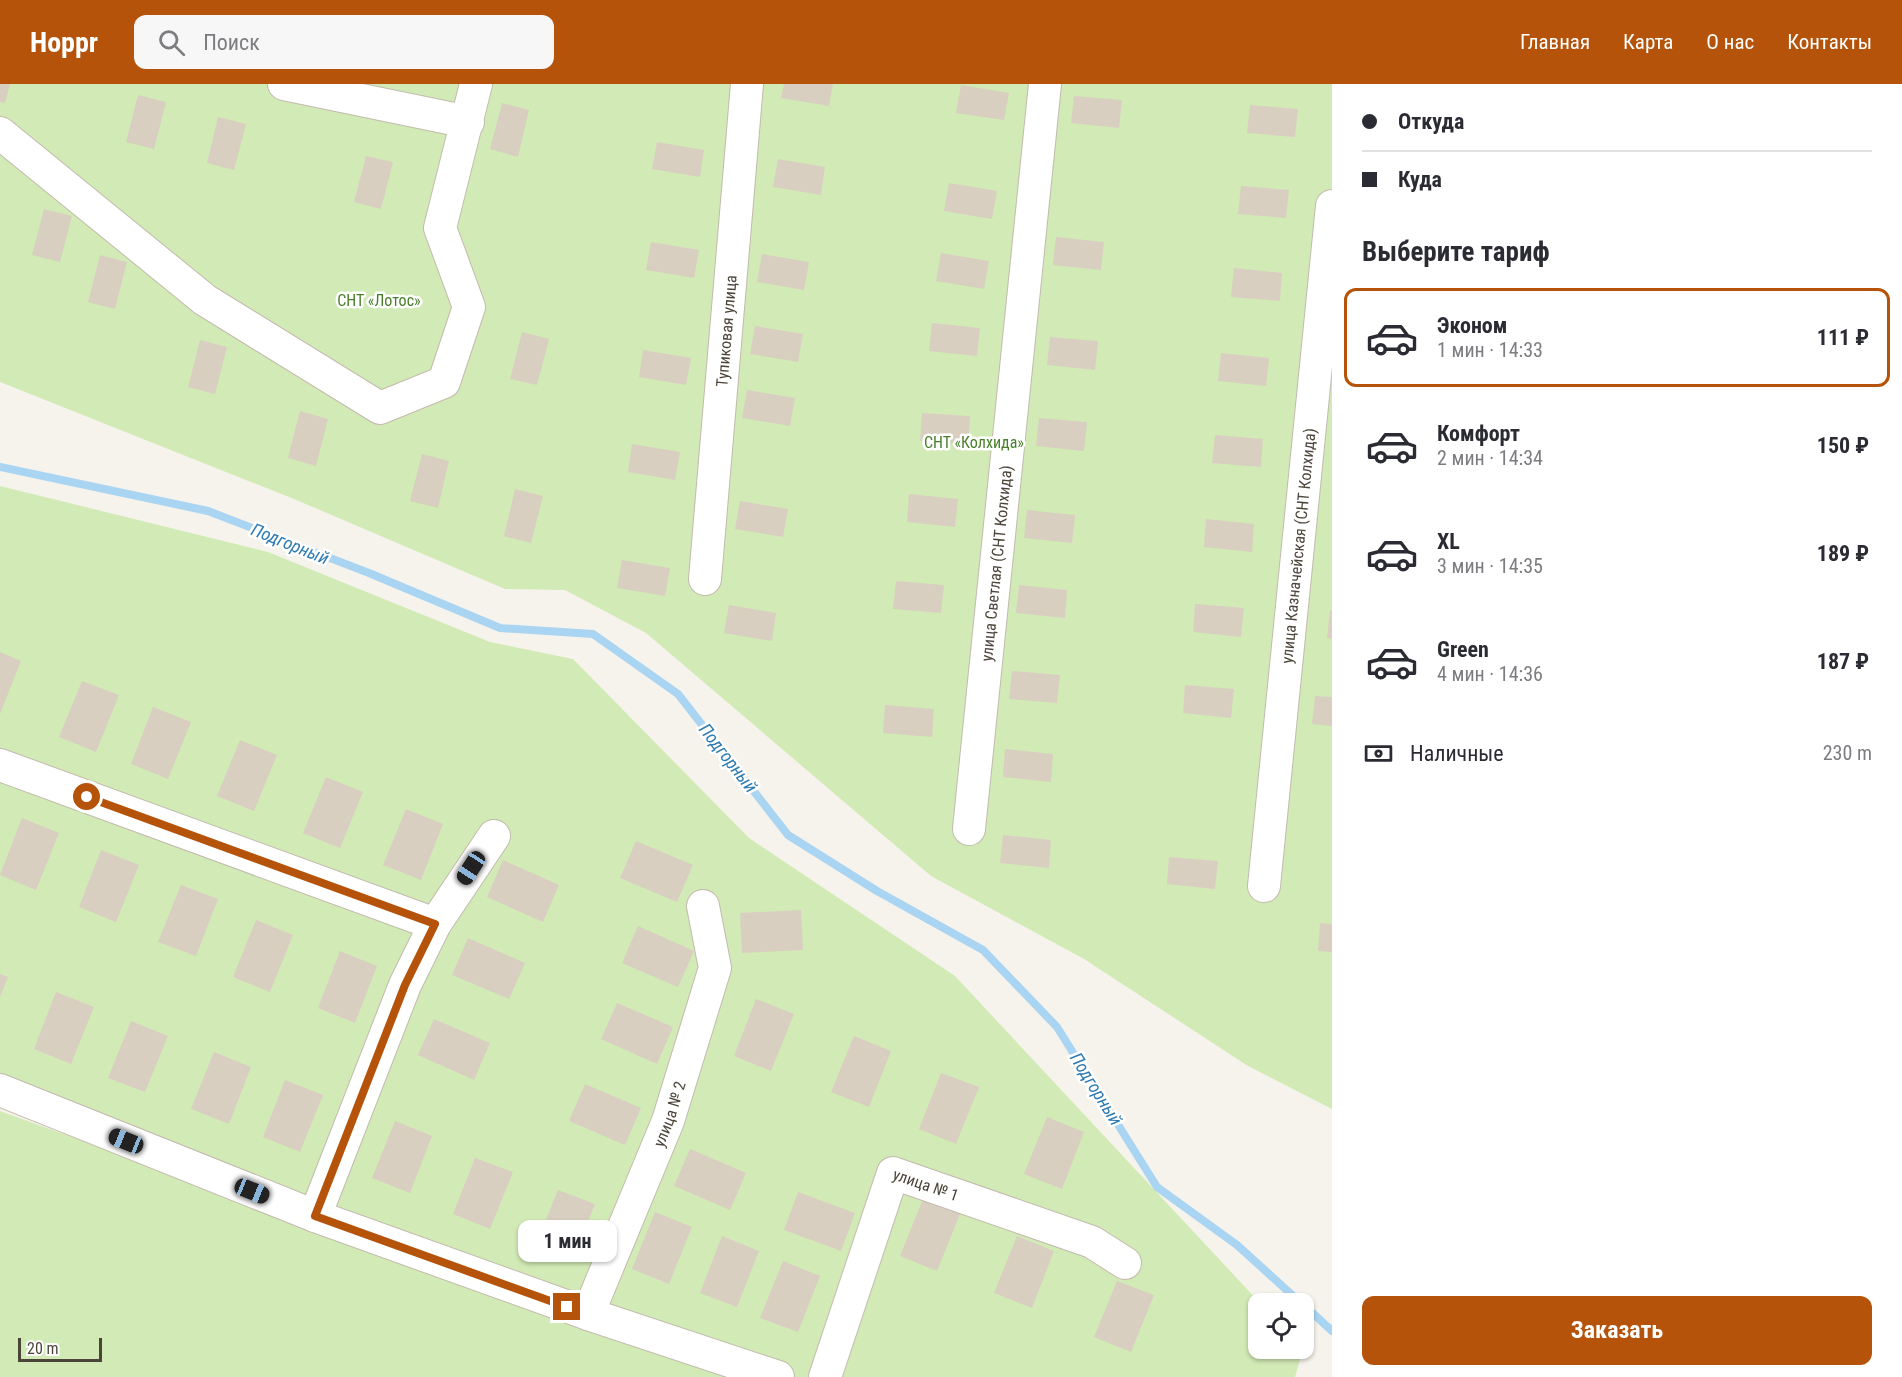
<!DOCTYPE html>
<html lang="ru">
<head>
<meta charset="utf-8">
<style>
  body { margin:0; font-family:"Roboto Condensed",sans-serif; background:#f7f7f7; color:#2b2b33; height:100vh; display:flex; flex-direction:column; font-size:22px; white-space:nowrap }
  * { box-sizing:border-box; margin:0 }
  p { font-size:20px; color:#7c7c81 }
  .icon { flex:none; width:33px; height:33px; fill:none; stroke:currentColor; stroke-width:2; stroke-linecap:round; stroke-linejoin:round }
  .map { position:relative; flex:1; overflow:hidden }
  .details { display:flex; flex-direction:column; background:#fff; width:570px }
  .details>* { flex:none }
  .banner { display:grid; align-content:center; height:132px; padding:0 30px; background:#fff }
  .fabs { position:absolute; left:1248px; top:1209px; display:grid; gap:12px }
  .fabs a { display:grid; place-items:center; width:66px; height:66px; border-radius:12px; background:#fff; box-shadow:0 2px 4px #0004; font-size:30px }
  .scale { position:absolute; left:18px; bottom:15px; width:84px; box-sizing:border-box; padding-left:6px; border:3px solid #4b4439; border-top:0; font-size:16px; line-height:21px; white-space:nowrap; color:#4b4439; -webkit-text-stroke:4px #fff; paint-order:stroke }
  .end { position:absolute; width:27px; height:27px; margin:-14px; border:8px solid #b45309; background:#fff; box-shadow:0 0 0 3px #fff }
  .from { border-radius:50% }
  .bubble { position:absolute; height:42px; border-radius:12px; background:#fff; box-shadow:0 2px 4px #0004; font-size:20px; font-weight:700; line-height:42px; text-align:center }
  .car { position:absolute; width:18px; height:36px; margin:-18px -9px; border-radius:8px; box-shadow:0 0 4px 2px #0007; background:linear-gradient(#222 24%,#8ab4d8 0 40%,#222 0 76%,#8ab4d8 0 86%,#222 0) }
  .banner b { display:flex; align-items:center; gap:21px; height:57px; font-size:22px }
  .banner b+b { border-top:2px solid #e1e1e2 }
  .banner i { width:15px; height:15px; background:#2b2b33 }
  ul { padding:0; list-style:none }
  li { display:flex; align-items:center; gap:18px; height:99px; margin:0 12px 9px; padding:0 18px; border:3px solid transparent; border-radius:12px }
  li div { flex:1 }
  li b { display:block; font-size:22px }
  li em { font-style:normal; font-weight:700 }
  li.active { border-color:#b45309 }
  li>.icon { width:54px; height:54px; stroke-width:1.5 }
  h2 { padding:0 30px; font-size:27px; line-height:72px }
  .pay { display:flex; align-items:center; gap:15px; height:66px; padding:0 30px; font-size:22px }
  .pay p { margin-inline-start:auto }
  .button { display:flex; gap:12px; margin-top:auto; padding:12px 30px }
  .button a { flex:1; height:69px; border-radius:12px; background:#b45309; color:#fff; font-size:24px; font-weight:700; line-height:69px; text-align:center }
  header { display:flex; align-items:center; gap:36px; box-sizing:border-box; height:84px; padding:0 30px; background:#b45309; color:#fff }
  header strong { font-size:28px }
  nav { display:flex; gap:33px; margin-inline-start:auto; font-size:21px }
  .search { width:420px; height:54px; background:#f7f7f7; display:flex; align-items:center; gap:15px; box-sizing:border-box; padding:0 21px; border-radius:12px; color:#7c7c81; font-size:22px }
  main { display:flex; flex:1; min-height:0 }
  .map>svg:first-child { display:block }
  .green { fill:#d2eab5 }
  .lines { fill:none; stroke-linecap:round; stroke-linejoin:round }
  .stream { stroke:#a9d4f2; stroke-width:8 }
  .building { fill:#d8cfc1 }
  .minor-casing { stroke:#c2bbae; stroke-width:34 }
  .minor { stroke:#fff; stroke-width:32 }
  .route { stroke:#b45309; stroke-width:8 }
  .labels { text-anchor:middle; stroke-width:5; stroke-linejoin:round; paint-order:stroke }
  .park-label { font-size:16px; fill:#4a7f2a; stroke:#fff }
  .street-label { font-size:16px; fill:#4b4439; stroke:#fff }
  .water-label { font-size:18px; font-style:italic; fill:#2e7ab2; stroke:#fff }
</style>
</head>
<body>
<header>
<strong>Hoppr</strong>
<div class="search"><svg class="icon" aria-label="search" viewBox="0 0 24 24"><circle cx="10" cy="10" r="6"/><path d="M15 15l6 6"/></svg>Поиск</div>
<nav><a>Главная</a><a>Карта</a><a>О нас</a><a>Контакты</a></nav>
</header>
<main>
<div class="map">
<svg width="1332" height="1293" viewBox="0 0 1332 1293">
  <rect width="100%" height="100%" fill="#f6f3ec"/>
  <path class="green" d="M0,0H1332V1025L1248,982L1084,875L931,792L646,549L565,506L505,505L294,415L0,298Z
    M0,402L268,468L490,558L573,575L749,754L955,892L1260,1219L1258,1264L1303,1265L1295,1293H767L0,1006Z
    M0,1027L737,1293H0Z"/>
  <g class="lines">
    <path class="stream" d="M0,383L208,427L369,489L500,544L593,550L678,610L788,751L877,807L983,866L1057,943L1157,1103L1237,1161L1302,1220
      M1304,1221L1332,1247"/>
  </g>
  <path class="building" d="M0,0H10L5,19L0,18Z
    M784,0H833L829,22L781,14Z
    M961,1L1009,9L1004,36L956,29Z
    M138,11L166,18L154,65L126,58Z
    M1074,12L1122,16L1119,44L1071,39Z
    M502,19L529,26L518,73L490,65Z
    M1250,21L1298,25L1295,53L1247,49Z
    M218,33L246,40L234,86L207,79Z
    M657,58L704,66L700,93L652,85Z
    M366,72L393,78L381,125L354,118Z
    M778,75L825,83L821,111L773,103Z
    M949,99L997,107L992,135L944,127Z
    M1241,102L1289,106L1286,134L1238,130Z
    M44,125L72,132L60,178L32,171Z
    M1056,153L1104,158L1101,186L1053,181Z
    M651,158L699,166L694,194L646,186Z
    M941,169L989,177L984,205L936,197Z
    M762,170L809,178L804,206L757,198Z
    M100,171L127,178L115,225L88,218Z
    M1234,184L1282,189L1280,217L1231,213Z
    M932,239L980,244L977,272L929,267Z
    M755,242L803,250L798,278L750,270Z
    M522,248L549,255L537,301L510,295Z
    M1050,253L1098,257L1095,286L1047,281Z
    M200,256L227,263L215,310L188,303Z
    M643,266L691,274L686,301L639,293Z
    M1221,269L1269,274L1266,302L1218,297Z
    M747,306L795,314L790,342L742,334Z
    M300,327L328,335L316,382L288,374Z
    M922,329L970,332L968,361L920,357Z
    M1039,334L1087,338L1084,367L1036,362Z
    M1215,351L1263,355L1261,383L1212,379Z
    M632,360L680,368L675,396L628,388Z
    M422,370L449,377L438,424L410,417Z
    M515,405L543,412L531,459L504,452Z
    M909,410L958,415L955,443L907,438Z
    M740,417L788,425L783,453L735,445Z
    M1027,426L1075,431L1072,459L1024,454Z
    M1206,435L1254,440L1252,468L1204,463Z
    M622,476L670,484L665,512L617,504Z
    M896,497L944,501L941,529L893,525Z
    M1019,501L1067,506L1065,534L1016,529Z
    M1195,520L1244,524L1241,553L1193,548Z
    M729,521L776,529L772,557L724,549Z
    M1330,526L1332,527V555L1327,554Z
    M0,568L21,577L0,630Z
    M1012,587L1060,591L1057,619L1009,615Z
    M82,597L119,611L96,668L59,653Z
    M1185,601L1234,605L1231,634L1183,629Z
    M1315,612L1332,613V642L1312,640Z
    M885,621L934,625L932,653L883,649Z
    M153,623L191,638L168,695L131,680Z
    M240,656L277,671L254,727L217,712Z
    M1005,665L1053,670L1051,698L1003,693Z
    M326,693L363,708L340,764L303,749Z
    M406,725L443,740L421,796L383,781Z
    M22,734L59,749L36,806L0,791Z
    M1003,751L1051,756L1049,784L1000,779Z
    M636,757L693,781L677,818L620,794Z
    M101,766L139,781L116,838L79,823Z
    M1169,773L1218,777L1215,805L1167,800Z
    M503,776L559,801L543,838L487,813Z
    M181,801L218,815L196,872L158,858Z
    M801,826L803,866L742,869L740,829Z
    M256,836L293,851L270,908L233,893Z
    M1320,839L1332,840V868L1318,867Z
    M638,842L694,867L678,903L622,879Z
    M468,854L525,879L509,915L452,891Z
    M340,867L377,882L355,939L318,924Z
    M0,890L8,893L0,913Z
    M56,908L94,923L71,980L34,965Z
    M756,915L794,930L771,987L734,972Z
    M617,919L673,943L657,980L601,955Z
    M434,935L490,959L474,996L418,971Z
    M131,937L168,952L145,1008L108,994Z
    M854,952L891,967L869,1023L831,1008Z
    M214,968L251,983L229,1040L191,1025Z
    M941,989L979,1003L956,1060L919,1045Z
    M285,996L323,1011L300,1068L263,1053Z
    M585,1000L641,1024L625,1061L569,1037Z
    M1047,1033L1084,1048L1062,1105L1024,1090Z
    M395,1037L432,1052L410,1109L372,1094Z
    M690,1065L746,1089L730,1126L674,1102Z
    M475,1074L513,1088L490,1145L453,1130Z
    M558,1106L595,1120L572,1177L535,1162Z
    M798,1108L855,1129L841,1167L784,1146Z
    M923,1115L960,1130L937,1187L900,1172Z
    M655,1128L692,1143L669,1200L632,1185Z
    M722,1152L759,1167L737,1223L700,1209Z
    M1017,1152L1054,1167L1032,1224L994,1209Z
    M783,1177L820,1192L798,1248L760,1234Z
    M1117,1197L1154,1211L1131,1268L1094,1253Z"/>
  <g class="lines">
    <defs>
      <g id="minor">
        <path d="M284,0L468,38"/>
        <path d="M0,49L205,216L380,324L444,298L469,223L440,144L476,0"/>
        <path id="s1" d="M705,495L747,0"/>
        <path d="M0,681L435,840"/>
        <path id="s2" d="M969,745L1045,0"/>
        <path id="s3" d="M1264,802L1332,122"/>
        <path d="M0,1006L315,1132L588,1230L778,1293"/>
        <path d="M315,1132L405,901L435,840L494,752"/>
        <path id="s4" d="M588,1230L668,1037L715,884L703,822"/>
        <path id="s5" d="M825,1293L893,1089L1092,1158L1125,1179"/>
      </g>
    </defs>
    <use href="#minor" class="minor-casing"/>
    <use href="#minor" class="minor"/>
  </g>
  <g class="lines">
    <path class="route" d="M87,713L435,840L405,901L315,1132L567,1223"/>
  </g>
  <g class="labels">
    <g class="park-label">
      <text x="379" y="222">СНТ «Лотос»</text>
      <text x="974" y="364">СНТ «Колхида»</text>
    </g>
    <g class="street-label">
      <text dy="6" stroke="none"><textPath href="#s1" startOffset="249">Тупиковая улица</textPath></text>
      <text dy="6" stroke="none"><textPath href="#s3" startOffset="342">улица Казначейская (СНТ Колхида)</textPath></text>
      <text dy="6" stroke="none"><textPath href="#s2" startOffset="267">улица Светлая (СНТ Колхида)</textPath></text>
      <text dy="6" stroke="none"><textPath href="#s4" startOffset="216">улица № 2</textPath></text>
      <text dy="6" stroke="none"><textPath href="#s5" startOffset="250">улица № 1</textPath></text>
    </g>
    <g class="water-label">
      <text transform="translate(290 460) rotate(22)" y="6">Подгорный</text>
      <text transform="translate(728 674) rotate(52)" y="6">Подгорный</text>
      <text transform="translate(1096 1005) rotate(58)" y="6">Подгорный</text>
    </g>
  </g>
</svg>
<div class="fabs">
<a><svg class="icon" aria-label="locate" viewBox="0 0 24 24"><circle cx="12" cy="12" r="6"/><path d="M12 2v4M12 18v4M2 12h4M18 12h4"/></svg></a>
</div>
<div class="scale">20 m</div>
<i class="end from" style="left:87px;top:713px"></i>
<i class="end" style="left:567px;top:1223px"></i>
<div class="bubble" style="left:518px;top:1136px;width:99px">1 мин</div>
<i class="car" style="left:471px;top:784px;rotate:213deg"></i>
<i class="car" style="left:126px;top:1057px;rotate:292deg"></i>
<i class="car" style="left:252px;top:1107px;rotate:112deg"></i>
</div>
<section class="details">
<div class="banner">
<b><i class="from"></i>Откуда</b>
<b><i></i>Куда</b>
</div>
<h2>Выберите тариф</h2>
<ul>
<li class="active"><svg class="icon" aria-label="car" viewBox="0 0 24 24"><path d="M5 17H2v-5l4-1 3-4h7l3 4 3 1v5h-3M9 17h6M6 11h13"/><circle cx="7" cy="17" r="2"/><circle cx="17" cy="17" r="2"/></svg><div><b>Эконом</b><p>1 мин · 14:33</p></div><em>111 ₽</em></li>
<li><svg class="icon" aria-label="car" viewBox="0 0 24 24"><path d="M5 17H2v-5l4-1 3-4h7l3 4 3 1v5h-3M9 17h6M6 11h13"/><circle cx="7" cy="17" r="2"/><circle cx="17" cy="17" r="2"/></svg><div><b>Комфорт</b><p>2 мин · 14:34</p></div><em>150 ₽</em></li>
<li><svg class="icon" aria-label="car" viewBox="0 0 24 24"><path d="M5 17H2v-5l4-1 3-4h7l3 4 3 1v5h-3M9 17h6M6 11h13"/><circle cx="7" cy="17" r="2"/><circle cx="17" cy="17" r="2"/></svg><div><b>XL</b><p>3 мин · 14:35</p></div><em>189 ₽</em></li>
<li><svg class="icon" aria-label="car" viewBox="0 0 24 24"><path d="M5 17H2v-5l4-1 3-4h7l3 4 3 1v5h-3M9 17h6M6 11h13"/><circle cx="7" cy="17" r="2"/><circle cx="17" cy="17" r="2"/></svg><div><b>Green</b><p>4 мин · 14:36</p></div><em>187 ₽</em></li>
</ul>
<div class="pay"><svg class="icon" aria-label="cash" viewBox="0 0 24 24"><path d="M3 7h18v10H3z"/><circle cx="12" cy="12" r="2"/></svg>Наличные<p>230 m</p></div>
<div class="button"><a>Заказать</a></div>
</section>
</main>
</body>
</html>
